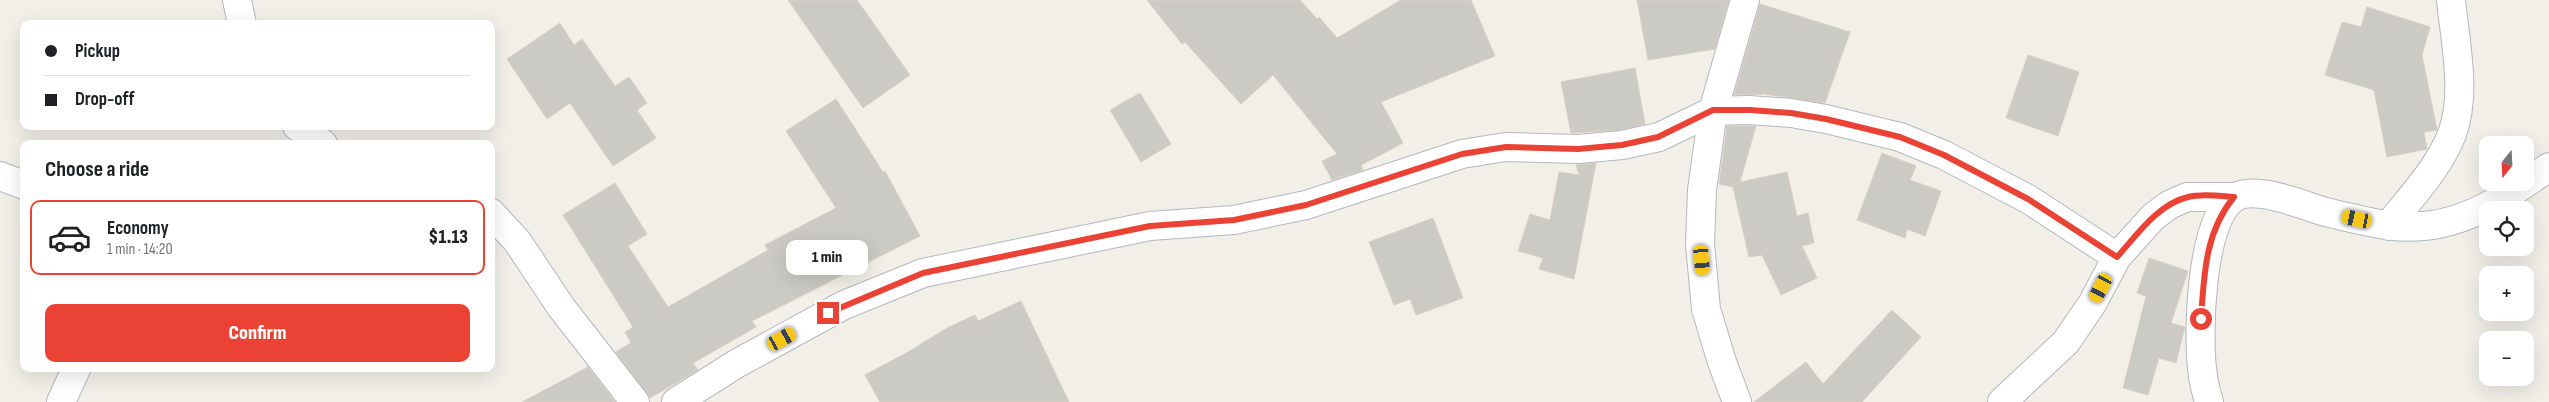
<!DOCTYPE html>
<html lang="en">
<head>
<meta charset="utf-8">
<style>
  body { margin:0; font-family:"Sofia Sans Condensed",sans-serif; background:#f2f2f2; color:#202124; height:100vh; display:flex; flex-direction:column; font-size:19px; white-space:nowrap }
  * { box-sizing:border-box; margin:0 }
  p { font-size:16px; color:#757577 }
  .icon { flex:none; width:28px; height:28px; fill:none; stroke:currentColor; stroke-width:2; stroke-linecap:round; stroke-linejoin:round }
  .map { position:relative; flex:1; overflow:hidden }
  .drawer { position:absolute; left:20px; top:140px; width:475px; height:232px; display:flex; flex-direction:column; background:#fff; border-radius:10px; box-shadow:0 5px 20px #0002 }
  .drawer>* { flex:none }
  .guide { position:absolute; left:20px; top:20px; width:475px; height:110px; border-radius:10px; box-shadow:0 5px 20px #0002; display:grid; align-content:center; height:110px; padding:0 25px; background:#fff }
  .needle { width:32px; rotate:198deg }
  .fabs { position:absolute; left:2479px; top:136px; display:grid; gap:10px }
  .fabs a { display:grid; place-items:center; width:55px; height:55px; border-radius:10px; background:#fff; box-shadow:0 5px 20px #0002; font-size:25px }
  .end { position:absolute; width:22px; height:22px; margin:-11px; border:6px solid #ea4335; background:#fff; box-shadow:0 0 0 2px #fff }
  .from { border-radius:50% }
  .bubble { position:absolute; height:35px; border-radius:10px; background:#fff; box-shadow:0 5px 20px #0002; font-size:16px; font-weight:800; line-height:35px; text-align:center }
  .car { position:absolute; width:15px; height:30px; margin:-15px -8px; border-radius:6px; box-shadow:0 0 4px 1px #0007; background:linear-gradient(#f5c518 24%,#345 0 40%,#f5c518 0 76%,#345 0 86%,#f5c518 0) }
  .guide b { display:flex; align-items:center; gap:18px; height:48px; font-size:19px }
  .guide b+b { border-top:1px solid #e0e0e0 }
  .guide i { width:12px; height:12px; background:#202124 }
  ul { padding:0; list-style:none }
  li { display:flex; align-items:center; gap:15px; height:75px; margin:0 10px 8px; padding:0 15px; border:2px solid transparent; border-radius:10px }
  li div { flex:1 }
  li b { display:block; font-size:19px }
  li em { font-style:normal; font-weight:800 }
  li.selected { border-color:#ea4335 }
  li>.icon { width:45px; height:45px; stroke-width:1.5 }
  h2 { padding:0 25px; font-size:22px; line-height:60px }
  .primary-button { display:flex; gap:10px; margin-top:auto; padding:10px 25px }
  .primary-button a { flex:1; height:58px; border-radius:10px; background:#ea4335; color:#fff; font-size:20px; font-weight:800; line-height:58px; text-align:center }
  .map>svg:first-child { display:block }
  .building { fill:#cccac5; stroke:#d6d1c6 }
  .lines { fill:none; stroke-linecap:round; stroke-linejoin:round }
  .minor-casing { stroke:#b5b8bc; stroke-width:30 }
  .minor { stroke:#fff; stroke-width:28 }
  .route { stroke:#ea4335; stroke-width:6 }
</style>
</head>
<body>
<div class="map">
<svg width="2549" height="402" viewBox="0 0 2549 402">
  <rect width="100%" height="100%" fill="#f1efe8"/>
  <path class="building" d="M788,0H857L910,75L863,108Z
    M1147,0H1300L1317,19L1319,17L1337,38L1401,0H1471L1495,56L1381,102L1403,143L1361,165L1363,170L1332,180L1322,161L1337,154L1273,75L1241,104L1185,42L1182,44Z
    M1637,0H1729L1715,49L1648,60Z
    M1760,4L1850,32L1825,103L1764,94L1734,95Z
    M2367,7L2430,27L2422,55L2437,130L2424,132L2427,149L2387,157L2374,90L2325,75L2342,22L2361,27Z
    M560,23L574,45L582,39L615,86L629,77L647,103L637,110L656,138L613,166L570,103L547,119L507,59Z
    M2028,55L2079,72L2058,136L2006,118Z
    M1635,68L1645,124L1620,130L1571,133L1561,82Z
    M1140,93L1171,144L1141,162L1110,110Z
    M836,99L883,172L885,171L920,236L752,321L756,327L693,363L698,370L650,398L616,352L631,343L625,332L633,327L563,215L615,183L647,234L628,246L668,307L768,250L765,245L836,208L786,131Z
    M1727,126H1756L1740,182L1787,172L1797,216L1808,213L1814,243L1802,246L1817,278L1781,295L1762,255L1749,257L1733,187L1719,184Z
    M1882,153L1916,166L1910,180L1941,191L1925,236L1907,229L1905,238L1857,220Z
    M1596,163L1574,279L1539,269L1543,258L1518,251L1530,214L1550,220L1559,172L1579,175L1576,165Z
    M1433,218L1463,298L1416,315L1410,299L1394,305L1369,242Z
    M2149,258L2188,271L2171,323L2185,327L2176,363L2159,358L2148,395L2123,388L2146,296L2137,293Z
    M1021,301L1069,402H880L865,375L908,352L947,328L975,315L978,321Z
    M1892,310L1921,337L1862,402H1754L1806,362L1823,384Z
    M588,367L615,402H522Z"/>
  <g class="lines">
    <defs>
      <path id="minor" d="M237,0L242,24
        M297,126L323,144
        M0,176L24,185
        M491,213L517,241L561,307L635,402
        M2388,226C2410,198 2439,168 2452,134C2467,93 2455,42 2451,0
        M61,402L76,369
        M676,402L736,364L844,305L923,273L1150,226L1234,220L1306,205L1462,154L1505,147L1578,149L1622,145L1659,137L1713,111L1749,110L1791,113L1826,119L1900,137L1944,155L2028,199L2117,257
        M1737,402L1722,362L1706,309L1700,244L1702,190L1713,111L1745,0
        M2002,402L2066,342L2092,304L2117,257L2153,217L2169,205L2187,197H2234
        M2209,402C2207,394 2204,385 2203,376C2197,339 2200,219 2234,198C2255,184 2304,206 2326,212C2346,217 2366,222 2386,225C2397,227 2412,227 2424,226C2471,222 2512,193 2549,167"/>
    </defs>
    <use href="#minor" class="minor-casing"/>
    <use href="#minor" class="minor"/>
  </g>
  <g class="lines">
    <path class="route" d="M828,313L923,273L1150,226L1234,220L1306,205L1462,154L1506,147L1578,149L1622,145L1658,137L1713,110H1750L1791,113L1826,119L1900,137L1944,155L2028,199L2117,257C2137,235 2158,204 2188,197C2202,193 2220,196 2234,197C2205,232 2204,275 2201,319"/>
  </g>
</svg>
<div class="fabs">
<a><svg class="needle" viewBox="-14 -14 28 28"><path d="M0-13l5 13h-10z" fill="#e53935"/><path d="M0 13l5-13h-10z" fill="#757577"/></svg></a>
<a><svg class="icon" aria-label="locate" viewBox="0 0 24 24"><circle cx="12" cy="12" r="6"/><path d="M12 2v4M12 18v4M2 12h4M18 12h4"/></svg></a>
<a>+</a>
<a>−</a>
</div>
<i class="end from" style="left:2201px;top:319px"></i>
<i class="end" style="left:828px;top:313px"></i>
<div class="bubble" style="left:786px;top:240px;width:82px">1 min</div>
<i class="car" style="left:2357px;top:219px;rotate:282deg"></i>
<i class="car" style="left:1702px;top:260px;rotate:175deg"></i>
<i class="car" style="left:2101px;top:288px;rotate:208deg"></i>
<i class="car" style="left:782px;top:339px;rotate:61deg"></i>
<div class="guide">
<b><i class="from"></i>Pickup</b>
<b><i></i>Drop-off</b>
</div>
<section class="drawer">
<h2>Choose a ride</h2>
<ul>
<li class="selected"><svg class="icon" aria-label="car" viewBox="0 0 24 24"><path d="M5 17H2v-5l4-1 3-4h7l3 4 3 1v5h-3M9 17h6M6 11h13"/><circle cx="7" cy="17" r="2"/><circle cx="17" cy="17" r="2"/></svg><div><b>Economy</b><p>1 min · 14:20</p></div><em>$1.13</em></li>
</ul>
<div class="primary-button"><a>Confirm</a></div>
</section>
</div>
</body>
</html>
